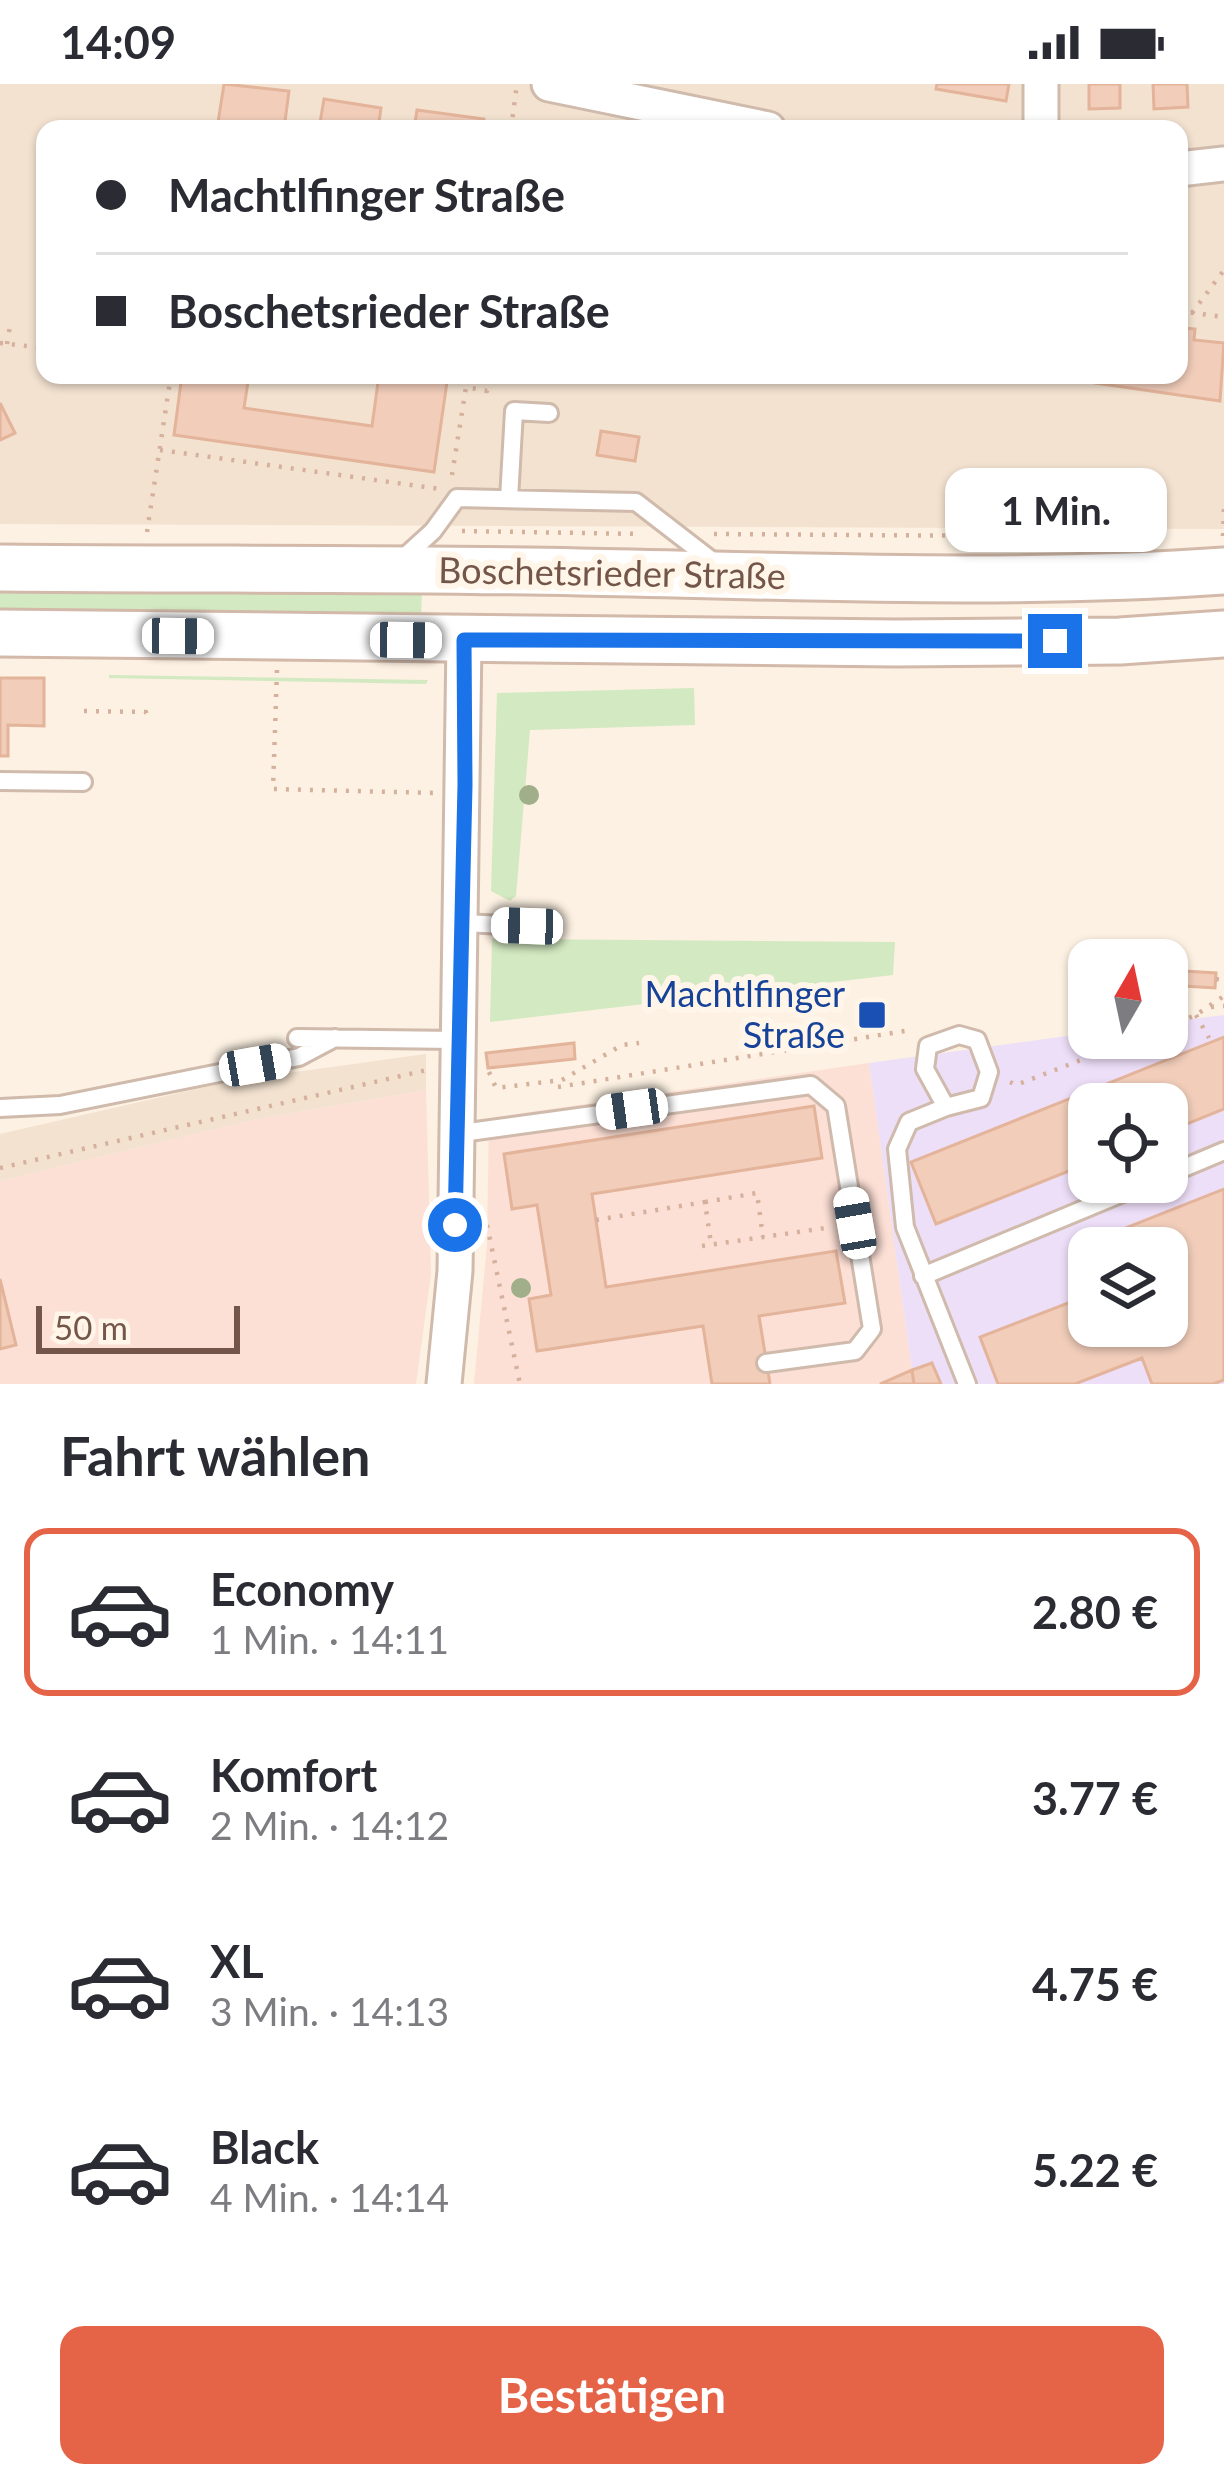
<!DOCTYPE html>
<html lang="de">
<head>
<meta charset="utf-8">
<style>
  body { margin:0; font-family:Lato,sans-serif; background:#f7f7f7; color:#2b2b33; height:100vh; display:flex; flex-direction:column; font-size:45px; white-space:nowrap }
  * { box-sizing:border-box; margin:0 }
  p { font-size:39px; color:#7c7c81 }
  .icon { flex:none; width:66px; height:66px; fill:none; stroke:currentColor; stroke-width:2; stroke-linecap:round; stroke-linejoin:round }
  .map { position:relative; height:1300px; overflow:hidden }
  .details { display:flex; flex-direction:column; background:#fff; flex:1 }
  .details>* { flex:none }
  .banner { position:absolute; left:36px; top:36px; width:1152px; height:264px; border-radius:24px; box-shadow:0 3px 9px #0004; display:grid; align-content:center; height:264px; padding:0 60px; background:#fff }
  .needle { width:78px; rotate:9deg }
  .tools { position:absolute; left:1068px; top:855px; display:grid; gap:24px }
  .tools a { display:grid; place-items:center; width:120px; height:120px; border-radius:24px; background:#fff; box-shadow:0 3px 9px #0004; font-size:60px }
  .scale { position:absolute; left:36px; bottom:30px; width:204px; box-sizing:border-box; padding-left:12px; border:6px solid #735649; border-top:0; font-size:33px; line-height:42px; white-space:nowrap; color:#735649; -webkit-text-stroke:9px #fff5e8; paint-order:stroke }
  .end { position:absolute; width:54px; height:54px; margin:-27px; border:15px solid #1a73e8; background:#fff; box-shadow:0 0 0 6px #fff }
  .from { border-radius:50% }
  .bubble { position:absolute; height:84px; border-radius:24px; background:#fff; box-shadow:0 3px 9px #0004; font-size:39px; font-weight:700; line-height:84px; text-align:center }
  .car { position:absolute; width:36px; height:72px; margin:-36px -18px; border-radius:15px; box-shadow:0 0 9px 3px #0007; background:linear-gradient(#fff 24%,#345 0 40%,#fff 0 76%,#345 0 86%,#fff 0) }
  .banner b { display:flex; align-items:center; gap:42px; height:114px; font-size:45px }
  .banner b+b { border-top:3px solid #e1e1e2 }
  .banner i { width:30px; height:30px; background:#2b2b33 }
  ul { padding:0; list-style:none }
  li { display:flex; align-items:center; gap:36px; height:168px; margin:0 24px 18px; padding:0 36px; border:6px solid transparent; border-radius:24px }
  li div { flex:1 }
  li b { display:block; font-size:45px }
  li em { font-style:normal; font-weight:700 }
  li.on { border-color:#e56448 }
  li>.icon { width:108px; height:108px; stroke-width:1.5 }
  h2 { padding:0 60px; font-size:54px; line-height:144px }
  .primary-button { display:flex; gap:24px; margin-top:auto; padding:24px 60px }
  .primary-button a { flex:1; height:138px; border-radius:24px; background:#e56448; color:#fff; font-size:48px; font-weight:700; line-height:138px; text-align:center }
  .status { display:flex; justify-content:space-between; align-items:center; height:84px; padding:0 60px; background:#fff; direction:ltr }
  .status svg { height:33px; fill:currentColor }
  .map>svg:first-child { display:block }
  .residential { fill:#f3e2d0; fill-rule:evenodd }
  .commercial { fill:#fcdfd5 }
  .education { fill:#eedff8; fill-rule:evenodd }
  .green { fill:#d3e9c1 }
  .building { fill:#f1cdba; stroke:#e3b39a; stroke-width:3 }
  .lines { fill:none; stroke-linecap:round; stroke-linejoin:round }
  .service-casing { stroke:#cfbaac; stroke-width:22 }
  .minor-casing { stroke:#cfbaac; stroke-width:39 }
  .secondary-casing { stroke:#d2b9a9; stroke-width:51 }
  .path { stroke:#d5b19d; stroke-width:4.5; stroke-dasharray:3 9; stroke-linecap:butt }
  .service { stroke:#fff; stroke-width:16 }
  .minor { stroke:#fff; stroke-width:33 }
  .secondary { stroke:#fff; stroke-width:45 }
  .tree { fill:#a0ae89 }
  .route { stroke:#1a73e8; stroke-width:15 }
  .transit-dot { fill:#1a4fb4; stroke:#fff5e8; stroke-width:4.5 }
  .labels { text-anchor:middle; stroke-width:12; stroke-linejoin:round; paint-order:stroke }
  .street-label { font-size:36px; fill:#735649; stroke:#fff5e8 }
  .transit-label { font-size:36px; fill:#164399; stroke:#fff5e8; text-anchor:end }
</style>
</head>
<body>
<div class="status"><b>14:09</b><svg viewBox="0 0 49 12"><path d="M0 12V9h3v3zM5 12V6h3v6zM10 12V3h3v9zM15 12V0h3v12zM26 1h20v11H26zM47 4h2v5h-2z"/></svg></div>
<div class="map">
<svg width="1224" height="1300" viewBox="0 0 1224 1300">
  <rect width="100%" height="100%" fill="#fcf1e2"/>
  <path class="residential" d="M0,0H1224V445L0,440ZM45,45H1179V291H45Z
    M426,970V1006L253,1036L0,1097V1050L231,997Z"/>
  <path class="commercial" d="M869,979L914,1300H474L487,1161L489,1034Z
    M426,1006L431,1190L416,1300H0V1097L253,1036Z"/>
  <path class="education" d="M1224,931V1300H914L869,979L1089,949V954H1167V938ZM1089,1020H1167V1098H1089ZM1089,1164H1167V1242H1089Z"/>
  <path class="green" d="M0,499L422,503L421,535L0,532Z
    M109,591L428,596L426,600L109,594Z
    M694,604L695,641L530,646L516,812L510,817L491,807L497,609Z
    M492,855L895,858L893,891L490,938Z"/>
  <path class="building" d="M224,0L289,7L284,45H217Z
    M937,0H1009L1006,17L936,5Z
    M1089,0H1120V24L1089,25Z
    M1153,0H1187L1188,23L1154,25Z
    M324,15L381,24L378,45H319Z
    M417,26L484,35L483,45H414Z
    M1184,244L1195,245L1194,256L1224,259L1220,317L1040,291H1179V254L1183,255Z
    M182,291H249L244,324L372,342L379,291H448L434,388L174,351Z
    M0,319L15,349L0,356Z
    M601,347L639,353L635,377L597,371Z
    M0,594H44V642L8,641V672H0Z
    M1167,886L1216,889L1215,904L1167,901Z
    M1224,953V1025L1167,1048V1020H1089V1079L936,1140L911,1078Z
    M574,959L575,975L488,984L486,969Z
    M814,1022L822,1074L592,1110L606,1203L836,1167L845,1219L759,1232L770,1300H712L703,1242L537,1267L529,1215L551,1211L537,1121L512,1125L504,1070Z
    M1224,1105V1296L1213,1300H1152L1142,1274L1075,1300H998L980,1253L1089,1211V1242H1167V1164H1098L1095,1156Z
    M0,1195L16,1261L0,1265Z
    M932,1279L941,1300H914L912,1286Z
    M912,1286L914,1300H880Z"/>
  <g class="lines">
    <defs>
      <path id="service" d="M509,415L514,327L549,329
        M400,477L433,447L457,414L636,418L715,479
        M0,697L83,698
        M462,839L527,842
        M297,954L457,956
        M946,1023L981,1014L989,988L977,956L959,951L928,962L925,985L946,1023L909,1038L897,1065L905,1143L967,1300
        M0,1024L60,1021L299,973L335,954
        M454,1050L811,1001L836,1022L872,1245L855,1267L766,1279
        M1167,1091L1224,1067
        M923,1192L1149,1098"/>
      <path id="minor" d="M549,0L768,45
        M1041,45V0
        M1179,85L1224,80
        M444,1300L455,1187L464,556"/>
      <path id="secondary" d="M0,484C193,486 387,484 580,488C795,492 1010,502 1224,487
        M0,549L896,559L1120,557L1224,550"/>
    </defs>
    <use href="#service" class="service-casing"/>
    <use href="#minor" class="minor-casing"/>
    <use href="#secondary" class="secondary-casing"/>
    <path class="path" d="M511,45L517,0
      M1179,227L1224,233
      M1192,229L1224,186
      M0,259L45,264
      M7,260L10,242
      M160,366L440,405
      M452,391L466,303L487,307L489,291
      M462,447L642,450
      M147,448L171,291
      M714,450L1146,453
      M1223,452L1224,421
      M277,586L273,705L435,709
      M84,627L146,628V632
      M1216,895L1224,896
      M1211,923L1224,922
      M1196,931L1209,954
      M1167,943L1196,931L1224,912
      M489,988L496,1004L562,996L622,961L639,959
      M1010,998L1016,1001L1138,954
      M558,1003L911,946
      M0,1084L427,986
      M705,1118L757,1109L763,1153
      M596,1136L705,1118L711,1160
      M487,1141L520,1300
      M702,1162L832,1143"/>
    <use href="#service" class="service"/>
    <use href="#minor" class="minor"/>
    <use href="#secondary" class="secondary"/>
  </g>
  <g class="tree">
    <circle cx="529" cy="711" r="10"/>
    <circle cx="521" cy="1204" r="10"/>
  </g>
  <g class="lines">
    <path class="route" d="M455,1141L465,701L464,556L1055,557"/>
  </g>
  <rect class="transit-dot" x="857" y="916" width="30" height="30" rx="6"/>
  <g class="labels">
    <g class="street-label">
      <text transform="translate(612 489) rotate(1)" y="13">Boschetsrieder Straße</text>
    </g>
    <g class="transit-label">
      <text x="845" y="923">Machtlfinger<tspan x="845" dy="41">Straße</tspan></text>
    </g>
  </g>
</svg>
<div class="tools">
<a><svg class="needle" viewBox="-14 -14 28 28"><path d="M0-13l5 13h-10z" fill="#e53935"/><path d="M0 13l5-13h-10z" fill="#7c7c81"/></svg></a>
<a><svg class="icon" aria-label="locate" viewBox="0 0 24 24"><circle cx="12" cy="12" r="6"/><path d="M12 2v4M12 18v4M2 12h4M18 12h4"/></svg></a>
<a><svg class="icon" aria-label="layers" viewBox="0 0 24 24"><path d="M12 4l9 5-9 5-9-5zM3 14l9 5 9-5"/></svg></a>
</div>
<div class="scale">50 m</div>
<i class="end from" style="left:455px;top:1141px"></i>
<i class="end" style="left:1055px;top:557px"></i>
<div class="bubble" style="left:945px;top:384px;width:222px">1 Min.</div>
<i class="car" style="left:178px;top:552px;rotate:91deg"></i>
<i class="car" style="left:406px;top:556px;rotate:91deg"></i>
<i class="car" style="left:527px;top:842px;rotate:272deg"></i>
<i class="car" style="left:255px;top:981px;rotate:80deg"></i>
<i class="car" style="left:632px;top:1025px;rotate:262deg"></i>
<i class="car" style="left:855px;top:1139px;rotate:350deg"></i>
<div class="banner">
<b><i class="from"></i>Machtlfinger Straße</b>
<b><i></i>Boschetsrieder Straße</b>
</div>
</div>
<section class="details">
<h2>Fahrt wählen</h2>
<ul>
<li class="on"><svg class="icon" aria-label="car" viewBox="0 0 24 24"><path d="M5 17H2v-5l4-1 3-4h7l3 4 3 1v5h-3M9 17h6M6 11h13"/><circle cx="7" cy="17" r="2"/><circle cx="17" cy="17" r="2"/></svg><div><b>Economy</b><p>1 Min. · 14:11</p></div><em>2.80 €</em></li>
<li><svg class="icon" aria-label="car" viewBox="0 0 24 24"><path d="M5 17H2v-5l4-1 3-4h7l3 4 3 1v5h-3M9 17h6M6 11h13"/><circle cx="7" cy="17" r="2"/><circle cx="17" cy="17" r="2"/></svg><div><b>Komfort</b><p>2 Min. · 14:12</p></div><em>3.77 €</em></li>
<li><svg class="icon" aria-label="car" viewBox="0 0 24 24"><path d="M5 17H2v-5l4-1 3-4h7l3 4 3 1v5h-3M9 17h6M6 11h13"/><circle cx="7" cy="17" r="2"/><circle cx="17" cy="17" r="2"/></svg><div><b>XL</b><p>3 Min. · 14:13</p></div><em>4.75 €</em></li>
<li><svg class="icon" aria-label="car" viewBox="0 0 24 24"><path d="M5 17H2v-5l4-1 3-4h7l3 4 3 1v5h-3M9 17h6M6 11h13"/><circle cx="7" cy="17" r="2"/><circle cx="17" cy="17" r="2"/></svg><div><b>Black</b><p>4 Min. · 14:14</p></div><em>5.22 €</em></li>
</ul>
<div class="primary-button"><a>Bestätigen</a></div>
</section>
</body>
</html>
